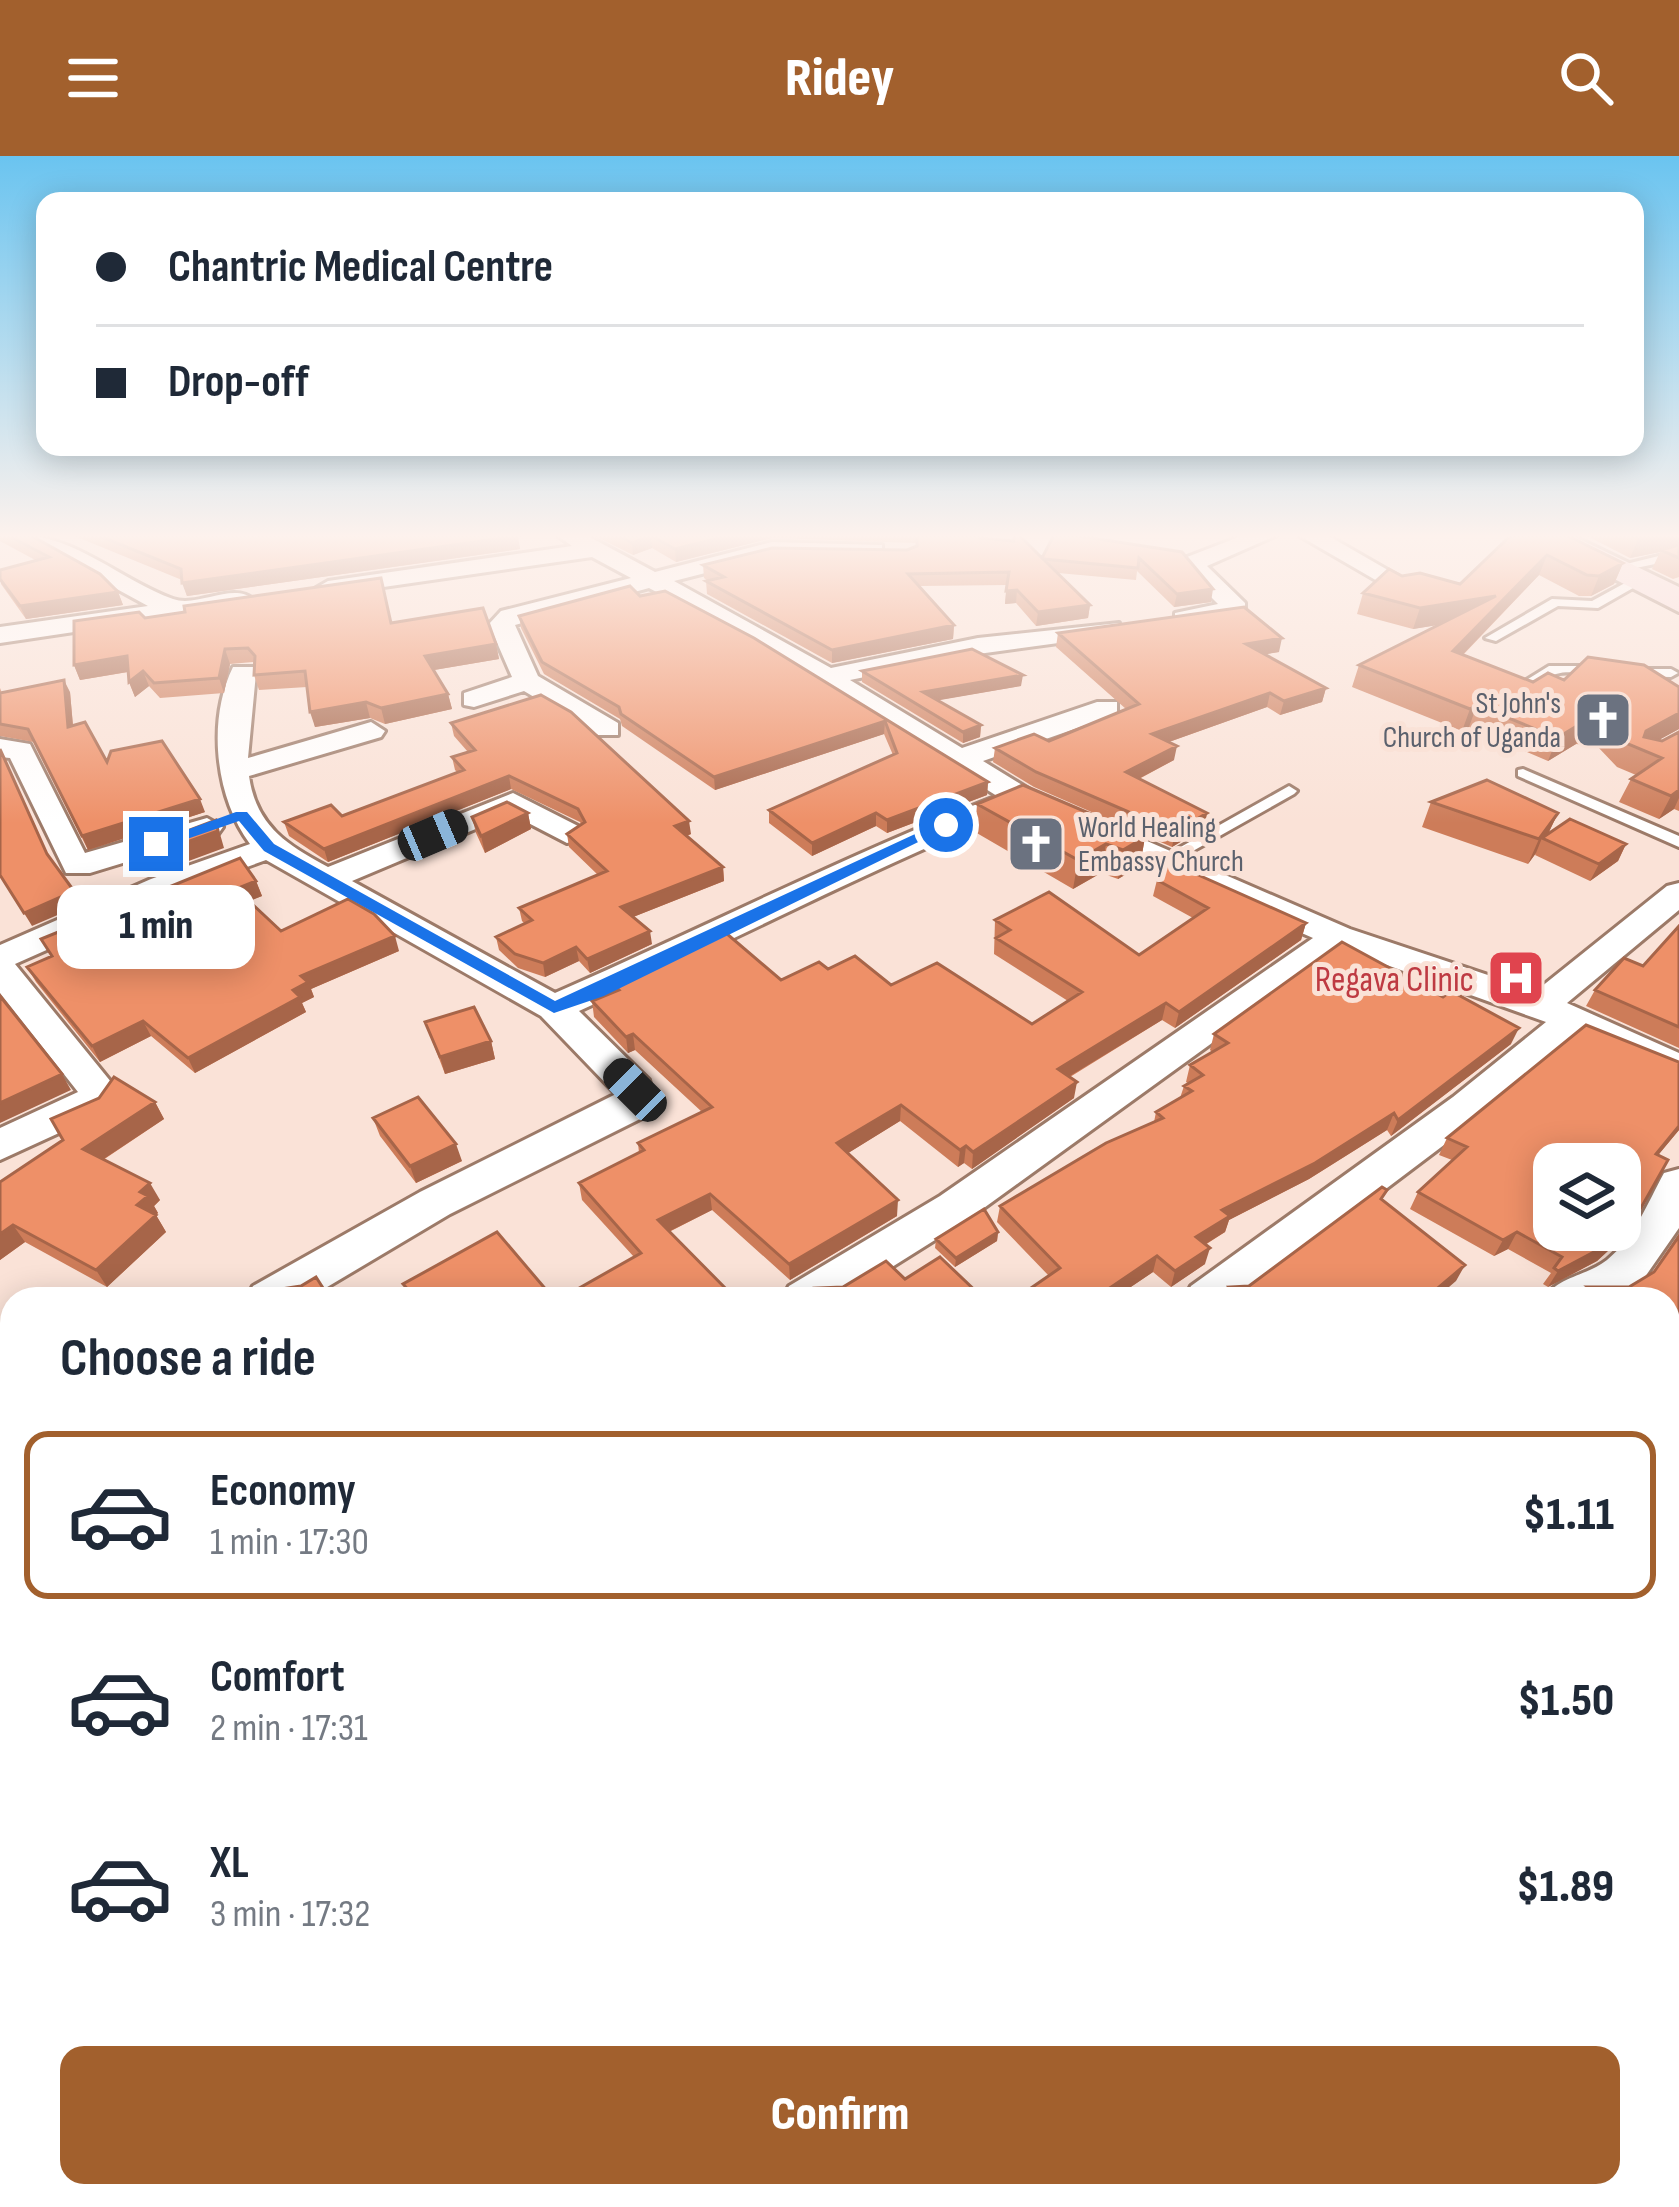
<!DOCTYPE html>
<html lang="en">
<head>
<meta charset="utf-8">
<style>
  body { margin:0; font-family:"Sofia Sans Condensed",sans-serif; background:#f2f2f3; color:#1f2937; height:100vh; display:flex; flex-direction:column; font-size:45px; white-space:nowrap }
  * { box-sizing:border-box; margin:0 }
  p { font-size:39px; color:#747a83 }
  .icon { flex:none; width:66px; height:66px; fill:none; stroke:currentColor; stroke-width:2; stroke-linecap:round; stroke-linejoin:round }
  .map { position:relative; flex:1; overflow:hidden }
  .details { position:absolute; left:0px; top:1131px; width:1680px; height:921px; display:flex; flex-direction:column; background:#fff; border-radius:36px 36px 0 0; box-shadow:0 6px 30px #0003 }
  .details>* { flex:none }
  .banner { position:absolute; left:36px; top:36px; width:1608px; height:264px; border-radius:24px; box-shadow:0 6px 30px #0003; display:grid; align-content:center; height:264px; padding:0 60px; background:#fff }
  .tools { position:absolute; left:1533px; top:987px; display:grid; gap:24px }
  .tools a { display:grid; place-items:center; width:108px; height:108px; border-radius:24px; background:#fff; box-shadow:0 6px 30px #0003; font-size:60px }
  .end { position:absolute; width:54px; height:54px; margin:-27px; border:15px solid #1a73e8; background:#fff; box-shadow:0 0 0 6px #fff }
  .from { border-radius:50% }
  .bubble { position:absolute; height:84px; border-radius:24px; background:#fff; box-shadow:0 6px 30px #0003; font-size:39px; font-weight:800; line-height:84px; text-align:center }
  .car { position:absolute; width:36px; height:72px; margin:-36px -18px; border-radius:15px; box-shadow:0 0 9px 3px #0007; background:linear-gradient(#222 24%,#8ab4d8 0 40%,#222 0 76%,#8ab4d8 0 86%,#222 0) }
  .banner b { display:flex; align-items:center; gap:42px; height:114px; font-size:45px }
  .banner b+b { border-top:3px solid #e0e1e3 }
  .banner i { width:30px; height:30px; background:#1f2937 }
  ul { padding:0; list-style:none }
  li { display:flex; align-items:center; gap:36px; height:168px; margin:0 24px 18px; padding:0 36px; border:6px solid transparent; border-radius:24px }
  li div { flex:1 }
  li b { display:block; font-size:45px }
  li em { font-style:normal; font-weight:800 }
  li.on { border-color:#a2602d }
  li>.icon { width:108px; height:108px; stroke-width:1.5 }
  h2 { padding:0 60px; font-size:54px; line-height:144px }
  .button { display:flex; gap:24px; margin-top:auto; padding:24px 60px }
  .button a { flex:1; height:138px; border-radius:24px; background:#a2602d; color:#fff; font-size:48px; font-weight:800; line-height:138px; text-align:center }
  header { display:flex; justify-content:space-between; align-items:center; height:156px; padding:0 60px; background:#a2602d; color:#fff; font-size:54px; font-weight:800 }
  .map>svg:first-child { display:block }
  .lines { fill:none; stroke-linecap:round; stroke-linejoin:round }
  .service-casing { stroke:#9c7a68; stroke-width:6 }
  .minor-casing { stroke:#9c7a68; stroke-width:6 }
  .secondary-casing { stroke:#9c7a68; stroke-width:6 }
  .service { fill:#fff; fill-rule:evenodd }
  .minor { fill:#fff; fill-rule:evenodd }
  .secondary { fill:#f8d9dc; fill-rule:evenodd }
  .wall { fill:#cd7c59 }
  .shaded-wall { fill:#a76549 }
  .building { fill:#ee9068; stroke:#a76549; stroke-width:3; fill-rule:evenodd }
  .route { fill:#1a73e8 }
  .labels { text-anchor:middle; stroke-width:10; stroke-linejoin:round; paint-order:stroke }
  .far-worship-label { font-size:30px; fill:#5b616d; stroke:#fae2d7; text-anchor:end }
  .health-label { font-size:36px; fill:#be3a42; stroke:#fae2d7; text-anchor:end }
</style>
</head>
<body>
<header><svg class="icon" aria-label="menu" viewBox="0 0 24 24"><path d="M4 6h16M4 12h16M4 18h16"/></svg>Ridey<svg class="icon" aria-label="search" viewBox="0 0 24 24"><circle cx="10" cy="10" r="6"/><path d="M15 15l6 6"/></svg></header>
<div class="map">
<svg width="1679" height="2051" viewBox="0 0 1679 2051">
  <rect width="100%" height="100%" fill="#fae2d7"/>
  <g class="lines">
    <defs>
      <path id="service" d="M1679,395V403L1612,417L1606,413Z
        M1636,421L1640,422V428L1598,452L1558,450L1496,485L1485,482L1552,443L1592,445Z
        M1549,510H1598L1605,514C1590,521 1572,513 1556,518C1539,523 1531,539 1512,539V533Z
        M1624,513H1671L1678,517L1671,521L1629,520L1624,519Z
        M1523,613L1679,680V691L1518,620V614Z
        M1289,630L1297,635L1294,638L1168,709L1162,711L1154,706Z"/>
      <path id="minor" d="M18,379C76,379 120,424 173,443C198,452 234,425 254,444L242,451L0,487V471L148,450Z
        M557,379H586L655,416L772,386L882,389V399L874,401L772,400L674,425L831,512L978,482L1119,467V477L1110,480L978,498L850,524L962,592L1097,546H1117V558L983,605L1032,635L1350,773L1536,835L1667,730L1679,727V754L1567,847L1679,897V925L1576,880L1481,961L1240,1143H1184L1191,1130L1453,941L1546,866L1342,793L970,1062L841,1143H782L789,1130L940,1040L1313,782L1020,652C870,713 726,788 579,855L649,924L656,948L650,958L450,1058L307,1143H246L253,1130L420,1036L616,938L541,860L266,704L175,737L15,808L120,937L107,955L0,1004V972L78,936L0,837V789L151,723L250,688C215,641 207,564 233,511H253L256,517L248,602L371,566L385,575L381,581L249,620C256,670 287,689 328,711L513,637L578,670L583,677L578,684L567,687L511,658L352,725L555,837C703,772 847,699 997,640L757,490L649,432L515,469L538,520L618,567V579H598L524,535L474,551L464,549V537L512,521L489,468L501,455L631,422L592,401L328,439L316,432L328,425L572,390Z
        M1244,379H1277L1207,410L1245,447V457L1175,467V457L1218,448L1183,413L1187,401Z
        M1298,379H1327L1419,432L1398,437Z
        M0,583L30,588L85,697L207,662L223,671L218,678L90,717H66L10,602L0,601Z
        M1679,1013V1072L1640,1128L1618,1143H1544C1556,1121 1587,1120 1607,1104C1635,1081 1647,1048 1664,1017Z
        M12,1299V1349L0,1354V1303Z
        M1679,1383V1443L1668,1447V1387Z
        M12,1846V1915L0,1920V1851Z
        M529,2040H608L603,2051H525Z
        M1263,2040H1338L1333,2051H1259Z"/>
      <path id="secondary" d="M1528,379H1571L1679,431V456Z"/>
    </defs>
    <use href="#service" class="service-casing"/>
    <use href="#minor" class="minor-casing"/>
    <use href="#secondary" class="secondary-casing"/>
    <use href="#service" class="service"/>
    <use href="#minor" class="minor"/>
    <use href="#secondary" class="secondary"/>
  </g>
  <path class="wall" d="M0,379H30L118,436L123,449L26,463L1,428L0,414L37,405L0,385Z
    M72,379H517L520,393L187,440L182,424Z
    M593,379H986L985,382L1042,402L1054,379H1091L1086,381L1182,396L1211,446L1174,451L1137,415L1136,424L1058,417L1090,449L1088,462L1036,470L1016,447L1005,448L1007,429L919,430L954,469L953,483L832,507L707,438L706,425H708L704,422L703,409L907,394L916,391V387L772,382L676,406L652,392L633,399Z
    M1585,379H1679V421L1673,423L1652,413L1660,396L1630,402Z
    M1509,381L1623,407L1614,428L1591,440H1579L1539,419L1463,499L1533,526L1679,573L1658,584L1662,585L1679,576V655L1674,653L1659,663L1619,646L1631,623L1636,619L1617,611L1597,590L1576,588L1548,605L1469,571L1462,575L1352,531L1359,509L1437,469L1413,473L1357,458L1363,437L1402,420L1460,428Z
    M665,435L988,626L987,639L887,677L876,670L812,700L769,667V654L893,599L884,578L715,634L622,570L620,563L544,518L521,472L519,460Z
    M145,462L391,467L496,488L499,503L434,514L448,538L452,553L385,568L370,562L315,571L307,531L259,534L254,519L253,506L230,508L224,537L160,542L149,530L135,541L129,526L128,516L80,524L74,509Z
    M1058,477L1279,496L1264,498L1326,532L1322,546L1280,559L1267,551L1169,586L1174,604L1139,623L1207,657L1204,672L1172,691L1034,631L993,606L995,592L1049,585L1126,553L1056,491Z
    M862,515L1021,530L938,544L981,569L980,581L963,587L862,526Z
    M0,532L2,537L70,536L73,569L107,606L205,656L88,694L34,586L0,580Z
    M451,567L691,678L687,680L723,711L724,725L633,761L652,788L590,817L579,805L545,821L518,812L499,794L496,781L525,768L522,765L519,752L598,719L569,691L567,678L581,668L580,666L511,633L328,706L289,680L284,666L342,660L458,617L455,614L452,601L468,596L454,580Z
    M1431,646L1558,657L1548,678L1626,688L1618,705L1590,725L1535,699L1536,697L1528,708L1422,671Z
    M977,648L1145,681L1140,710L1118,723L1101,717L1073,733L975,676Z
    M528,657L531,673L485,697L476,677L472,661Z
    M1157,724L1306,767L1301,784L1175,872L1162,864L1070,921L1074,942L972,1013L964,1007L958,1011L900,965L848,997L897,1060L790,1124L712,1054L669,1076L634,1101L582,1044L579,1027L639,997L638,987L702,956L635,894L628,897L594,861L592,845L614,836L612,827L781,824L828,813L1032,868L1068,845L994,798L995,764L1139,799L1193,762L1153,740Z
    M256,725L262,740L249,745L281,775L399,795L311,833L314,841L302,847L306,856L195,917L151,880L100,906L36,826L27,811L51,800L41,783Z
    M1679,770V892L1586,850L1595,834L1643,810Z
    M425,866L491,885L495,903L445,918Z
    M1214,878L1511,888L1391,980L1387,974L1309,1023L1229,1064L1225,1076L1205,1089V1108L1171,1131L1153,1116L1113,1143H1015L1049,1120L997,1066L1000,1050L1154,966L1156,956L1180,942L1184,930L1188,927L1186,926L1190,909L1212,896L1210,894Z
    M1679,906V974L1658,999L1622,1082L1597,1105L1548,1131L1543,1128L1551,1117L1508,1093L1494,1100L1410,1053L1418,1036L1452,1004L1439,999L1447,982Z
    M155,946L164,963L103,1004L160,1044L154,1050L158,1057L156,1059L166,1076L107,1131L25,1086L0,1104V1026Z
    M373,962L462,1005L416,1027L380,980Z
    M998,1076L997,1085L955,1111L935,1092L936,1083Z
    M1654,1116L1668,1143H1581L1588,1131H1629Z
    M1679,1492V1578L1668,1572V1517Z
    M1668,1696L1679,1704V1850L1668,1843Z
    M901,2040H1148L1139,2051H909Z
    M1423,2040H1585L1580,2051H1435Z
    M1631,2040H1668L1679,2051H1626Z"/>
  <path class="shaded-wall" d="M731,379H772V382L676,406L675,393Z
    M1656,379H1679V392L1661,394L1660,396L1630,402L1638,383Z
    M518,380L520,393L187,440L182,427Z
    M651,380L652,392L633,399L632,387Z
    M1547,399L1539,419L1445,517L1453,495L1487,461L1413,473L1420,452Z
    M1623,407L1614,428L1591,440L1599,420Z
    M1213,433L1211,446L1174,451L1177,438Z
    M1017,434L1016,447L1005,448L1006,435Z
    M118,436L123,449L26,463L20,450Z
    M1090,449L1088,462L1036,470L1038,456Z
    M954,469L953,483L832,507V494Z
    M1282,482L1279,496L1243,502L1246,488Z
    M496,488L499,503L428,515L425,500Z
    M225,493L230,508L224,537L219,522Z
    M127,500L133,515L80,524L74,509Z
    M143,515L149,530L135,541L129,526Z
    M1023,519L1021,530L923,547V536Z
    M64,524L70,536L74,583L68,571Z
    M1326,532L1322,546L1280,559L1284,545Z
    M1270,537L1267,551L1149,593L1152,578Z
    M448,538L452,553L385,568L381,552Z
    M366,546L370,562L315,571L310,556Z
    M1477,549L1469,571L1462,575L1470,553Z
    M1679,557V573L1641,594L1646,575Z
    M885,565L884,578L715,634L714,621Z
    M1585,565L1576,588L1548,605L1557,582Z
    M981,569L980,581L963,587V576Z
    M1177,590L1174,604L1123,631L1126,616Z
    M509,620L511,633L328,706L324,693Z
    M988,626L987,639L887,677V664Z
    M1679,634V642L1674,653L1659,663L1671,640Z
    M200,643L205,656L88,694L82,680Z
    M528,657L531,673L485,697L481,680Z
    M876,657V670L812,700V687Z
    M1207,657L1204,672L1172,691L1175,676Z
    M1558,657L1545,684L1542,682L1536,697L1528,708L1539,683Z
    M216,664L224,692L167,713L159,696Z
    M689,665L691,678L677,683L675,670Z
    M1145,681L1140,710L1118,723L1123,694Z
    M1106,688L1101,717L1073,733L1078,704Z
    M1626,688L1618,705L1590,725L1599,708Z
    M723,711L724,725L623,765L621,751Z
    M256,725L262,740L242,748L236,733Z
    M74,735L81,749L32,770L24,757Z
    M1306,767L1301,784L1175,872L1179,856Z
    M650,775L652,788L590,817L587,803Z
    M395,780L399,795L311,833L314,841L302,847L306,856L195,917L188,902L293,834L301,820Z
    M576,791L579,805L545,821L543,807Z
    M1166,847L1162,864L1055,929L1058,913Z
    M143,865L151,880L100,906L92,890Z
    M1519,872L1511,888L1391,980L1398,964Z
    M633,878L635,894L628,897L626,881Z
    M491,885L495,903L445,918L440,901Z
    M62,918L71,934L0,967V947Z
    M1077,926L1074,942L972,1013L973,996Z
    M155,946L164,963L93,1010L83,993Z
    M901,949L900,965L837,1004V987Z
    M1394,957L1387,974L1309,1023L1229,1064L1225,1076L1191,1097L1196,1081L1222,1054Z
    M1679,970V974L1645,1015L1656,998Z
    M456,988L462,1005L416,1027L410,1010Z
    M966,990L964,1007L958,1011L960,994Z
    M150,1027L160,1044L154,1050L158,1057L147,1066L137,1049L140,1036Z
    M710,1038L712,1054L660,1080L658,1064Z
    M898,1044L897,1060L790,1124L789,1108Z
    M156,1059L166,1076L107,1131L96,1114Z
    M1633,1066L1622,1082L1597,1105L1548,1131L1558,1115Z
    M13,1069L25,1086L0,1104V1078Z
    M998,1076L997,1085L955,1111L956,1102Z
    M1517,1076L1508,1093L1494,1100L1503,1084Z
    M1210,1092L1205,1108L1171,1131L1175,1115Z
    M1157,1100L1153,1116L1113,1143H1099L1101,1138Z
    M1465,1109L1456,1125L1435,1143H1425Z
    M5,1260L12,1268V1281L0,1289V1263Z
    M12,1771V1787L0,1792V1776Z
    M97,2040H116L117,2051H98Z
    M146,2040H161L166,2051H151Z
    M492,2040H500L503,2045L496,2051H480Z"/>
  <path class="building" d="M7,379H30L100,418L118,436L20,450L0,423V414L49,401Z
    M97,379H517L518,380L182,427L181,413Z
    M617,379H731L675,393L651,380L632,387Z
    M917,379H981L980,382L1014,385V379H1019L1042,402L1054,379H1073L1182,396L1213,433L1177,438L1139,402L1138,412L1043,403L1090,449L1038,456L1017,434L1006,435L1009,416L908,418L954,469L832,494L706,425L724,421L703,409L772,392L907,394L917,390Z
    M1517,379H1566L1623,407L1599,420L1587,419L1547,399L1453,495L1533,526L1548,517L1564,524L1588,501L1644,509L1679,531V557L1646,575L1644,581L1662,585L1679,576V634L1671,640L1631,623L1662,602L1628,588L1607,568L1585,565L1557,582L1477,549L1470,553L1359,509L1496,440L1420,452L1363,437L1389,413L1402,420L1420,417L1460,428L1509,381Z
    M1631,379H1656L1638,383Z
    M1679,389V402L1661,394Z
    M381,422L391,467L483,452L496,488L425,500L448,538L381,552L366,546L310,556L305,515L254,519L255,500L248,492L225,493L219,522L154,527L143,515L129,526L127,500L74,509V465L139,456L145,462L185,456L184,450Z
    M630,430L640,440L665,435L754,482L988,626L887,664L876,657L812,687L769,654L897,597L885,565L714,621L621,558L619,551L542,506L519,460Z
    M1244,451L1282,482L1246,488L1326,532L1284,545L1270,537L1152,578L1177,590L1126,616L1207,657L1175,676L1036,616L995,592L1034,578L1049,585L1139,548L1058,477Z
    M972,493L1023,519L923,536L981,569L963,576L862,515Z
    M64,524L68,571L85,566L107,606L111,595L162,585L200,643L82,680L28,573L0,568V537Z
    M541,539L571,556L689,665L675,670L723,711L621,751L650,775L587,803L576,791L543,807L515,798L496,781L532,764L519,752L607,715L567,678L585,666L578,653L509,620L324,693L284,666L331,649L342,660L464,614L452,601L475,594L451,567Z
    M0,593L47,698L74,735L24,757L0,719Z
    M1487,624L1558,657L1539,683L1431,646Z
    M1023,629L1145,681L1123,694L1106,688L1078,704L977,648Z
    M507,646L528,657L481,680L472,661Z
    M1570,663L1626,688L1599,708L1542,682Z
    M216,664L218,675L159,696L153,688Z
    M240,702L256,725L236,733L281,775L348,743L374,758L395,780L301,820L308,826L293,834L300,841L188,902L143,865L92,890L27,811L52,800L41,783Z
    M1167,705L1306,767L1179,856L1166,847L1058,913L1077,926L973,996L966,990L960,994L901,949L837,987L898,1044L789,1108L710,1038L658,1064L736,1143H560L641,1097L579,1027L644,994L638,987L712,951L633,878L626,881L592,845L619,834L612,827L726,777L781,824L819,806L828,813L855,800L891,829L937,807L1032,868L1082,836L996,782L1010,774L995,764L1049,736L1139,799L1208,752L1157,724Z
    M1679,770V871L1595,834L1624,802L1643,810Z
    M1342,786L1443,841L1451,835L1519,872L1398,964L1394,957L1315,1007L1222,1054L1230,1060L1196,1081L1210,1092L1175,1115L1157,1100L1101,1138L1106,1143H1015L1060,1112L1000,1050L1106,987L1163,962L1156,956L1192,935L1184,930L1203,919L1190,909L1228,887L1214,878Z
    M0,840L62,918L0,947Z
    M474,851L491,885L440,901L425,866Z
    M1586,869L1679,906V970L1656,998L1668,1004L1633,1066L1607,1089L1558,1115L1554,1112L1562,1101L1517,1076L1503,1084L1418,1036L1467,991L1447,982ZM1554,1008H1620V1074H1554Z
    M114,921L155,946L83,993L150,1027L140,1036L148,1040L137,1049L156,1059L96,1114L13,1069L0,1078V1026L63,984L51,963L99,942Z
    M418,941L456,988L410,1010L373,962Z
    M1382,1031L1387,1034L1381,1043L1465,1109L1425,1143H1229L1235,1138L1229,1131L1249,1130Z
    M984,1053L998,1076L956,1102L936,1083Z
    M497,1076L554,1143H401L411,1137L403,1128Z
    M1679,1080V1299L1668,1320V1143H1605L1588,1131H1629L1654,1116Z
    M940,1101L984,1143H820L825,1140L816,1132L843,1131L886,1105L905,1123Z
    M316,1121L330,1143H273L267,1135L301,1130Z
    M12,1220V1275L5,1260L0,1263V1228Z
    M1679,1513V1556L1668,1549V1539Z
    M12,1555V1771L0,1776V1560Z
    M1668,1696L1679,1704V1829L1677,1835L1668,1830Z
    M1668,1915L1679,1925V2051H1652L1647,2046L1650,2040H1668Z
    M12,1938V2040H97L98,2051H0V1945Z
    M113,2040H146L151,2051H100Z
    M324,2040H492L480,2051H313Z
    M666,2040H814L823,2051H675Z
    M907,2040H1148L1139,2051H956L953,2047L950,2051H914Z
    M1450,2040H1585L1580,2051H1463Z"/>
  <linearGradient id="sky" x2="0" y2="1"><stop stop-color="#6ac4f0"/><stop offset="0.57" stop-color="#fdf2ed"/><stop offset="1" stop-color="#fdf2ed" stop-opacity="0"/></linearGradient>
  <rect width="1679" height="667" fill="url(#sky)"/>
  <path class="route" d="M236,656H247L274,688L555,845L941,666L953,669L604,840L554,857L264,695L239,665L161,692L148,688Z"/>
  <defs>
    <symbol id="church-square" viewBox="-11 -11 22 22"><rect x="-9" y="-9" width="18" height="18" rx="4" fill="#6b7280" stroke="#fae2d7"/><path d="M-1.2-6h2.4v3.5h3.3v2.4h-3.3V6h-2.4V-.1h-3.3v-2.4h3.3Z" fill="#fff"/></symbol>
    <symbol id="hospital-square" viewBox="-11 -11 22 22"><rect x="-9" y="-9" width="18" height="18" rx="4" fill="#e0444e" stroke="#fae2d7"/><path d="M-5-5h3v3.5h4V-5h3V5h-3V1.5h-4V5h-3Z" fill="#fff"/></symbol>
  </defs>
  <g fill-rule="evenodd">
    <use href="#church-square" x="1570" y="531" width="66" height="66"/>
    <use href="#church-square" x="1003" y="655" width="66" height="66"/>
    <use href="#hospital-square" x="1483" y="789" width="66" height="66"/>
  </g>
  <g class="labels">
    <g class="far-worship-label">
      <text x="1561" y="557">St John's<tspan x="1561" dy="34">Church of Uganda</tspan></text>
      <text x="1078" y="681" text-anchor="start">World Healing<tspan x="1078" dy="34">Embassy Church</tspan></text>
    </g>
    <g class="health-label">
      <text x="1474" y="835">Regava Clinic</text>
    </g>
  </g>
</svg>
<div class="tools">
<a><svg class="icon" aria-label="layers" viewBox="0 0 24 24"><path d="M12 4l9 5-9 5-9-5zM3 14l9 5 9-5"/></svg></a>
</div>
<i class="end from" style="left:946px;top:669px"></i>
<i class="end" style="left:156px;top:688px"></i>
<div class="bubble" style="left:57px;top:729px;width:198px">1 min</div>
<i class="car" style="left:433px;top:679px;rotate:67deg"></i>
<i class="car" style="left:635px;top:934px;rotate:315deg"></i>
<div class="banner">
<b><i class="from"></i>Chantric Medical Centre</b>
<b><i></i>Drop-off</b>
</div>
<section class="details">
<h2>Choose a ride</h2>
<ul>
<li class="on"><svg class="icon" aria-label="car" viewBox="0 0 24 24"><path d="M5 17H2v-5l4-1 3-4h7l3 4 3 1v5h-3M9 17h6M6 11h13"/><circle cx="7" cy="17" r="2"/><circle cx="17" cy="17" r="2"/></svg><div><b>Economy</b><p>1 min · 17:30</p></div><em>$1.11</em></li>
<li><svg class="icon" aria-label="car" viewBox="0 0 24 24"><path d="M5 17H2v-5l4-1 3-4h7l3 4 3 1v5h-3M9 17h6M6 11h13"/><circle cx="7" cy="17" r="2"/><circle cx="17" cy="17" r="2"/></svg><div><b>Comfort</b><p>2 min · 17:31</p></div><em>$1.50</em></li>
<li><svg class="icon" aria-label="car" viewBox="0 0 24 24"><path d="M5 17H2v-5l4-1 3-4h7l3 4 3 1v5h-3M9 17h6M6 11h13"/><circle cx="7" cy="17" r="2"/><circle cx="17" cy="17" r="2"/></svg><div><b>XL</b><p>3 min · 17:32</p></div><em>$1.89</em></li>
</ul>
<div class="button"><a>Confirm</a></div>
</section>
</div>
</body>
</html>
